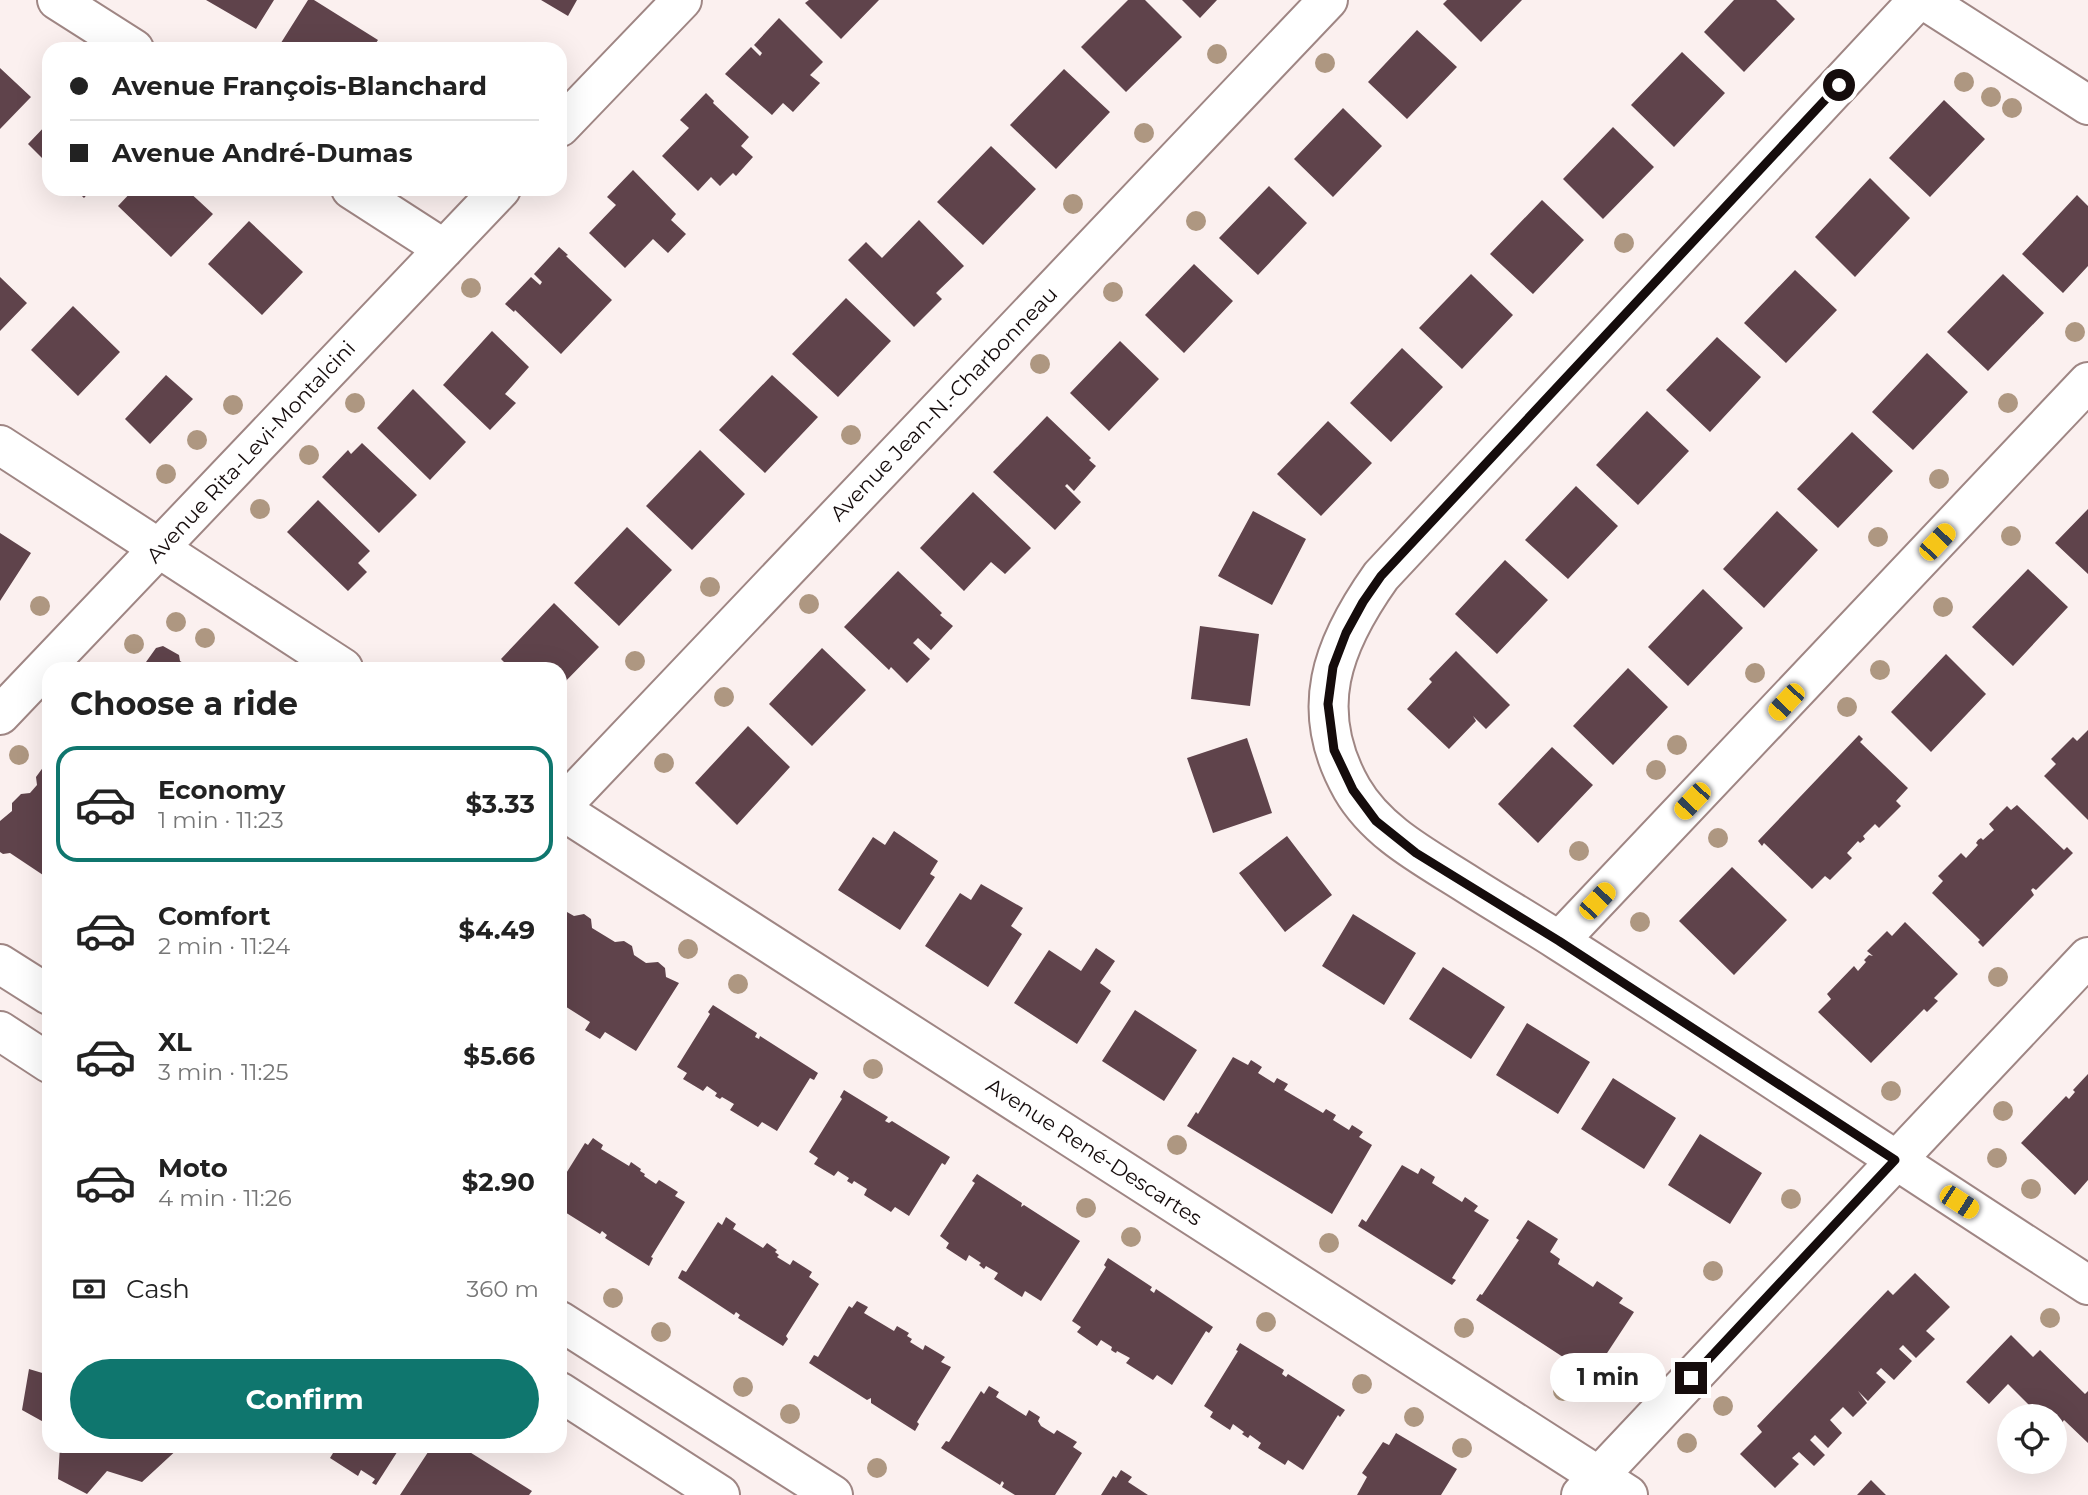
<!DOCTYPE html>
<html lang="en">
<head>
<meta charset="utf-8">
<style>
  body { margin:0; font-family:Montserrat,sans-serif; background:#f6f6f6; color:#222; height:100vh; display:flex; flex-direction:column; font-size:26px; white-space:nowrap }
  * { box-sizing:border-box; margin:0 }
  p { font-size:23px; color:#767676 }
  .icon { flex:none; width:38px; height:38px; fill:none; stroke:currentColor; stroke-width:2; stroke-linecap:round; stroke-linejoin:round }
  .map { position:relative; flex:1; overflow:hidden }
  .details { position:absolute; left:42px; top:662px; width:525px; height:791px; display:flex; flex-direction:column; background:#fff; border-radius:21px; box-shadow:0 7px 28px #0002 }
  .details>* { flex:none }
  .guide { position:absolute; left:42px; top:42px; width:525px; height:154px; border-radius:21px; box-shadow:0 7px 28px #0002; display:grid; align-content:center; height:154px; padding:0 28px; background:#fff }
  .buttons { position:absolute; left:1997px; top:1404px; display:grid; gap:14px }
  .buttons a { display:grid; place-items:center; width:70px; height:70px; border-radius:50%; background:#fff; box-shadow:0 7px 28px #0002; font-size:35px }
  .end { position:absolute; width:32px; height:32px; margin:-16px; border:9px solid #150c0c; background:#fff; box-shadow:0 0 0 4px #fff }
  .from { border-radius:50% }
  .bubble { position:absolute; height:49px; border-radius:24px; background:#fff; box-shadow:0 7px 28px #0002; font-size:23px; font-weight:700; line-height:49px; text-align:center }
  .car { position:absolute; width:21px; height:42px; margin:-21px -10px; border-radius:9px; box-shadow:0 0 5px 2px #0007; background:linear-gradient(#f5c518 24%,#345 0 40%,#f5c518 0 76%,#345 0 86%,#f5c518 0) }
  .guide b { display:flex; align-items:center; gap:24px; height:66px; font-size:26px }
  .guide b+b { border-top:2px solid #e0e0e0 }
  .guide i { width:18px; height:18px; background:#222 }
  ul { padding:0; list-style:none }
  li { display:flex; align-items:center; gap:21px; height:116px; margin:0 14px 10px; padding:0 14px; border:4px solid transparent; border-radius:21px }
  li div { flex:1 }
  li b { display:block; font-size:26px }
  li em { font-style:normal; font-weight:700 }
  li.selected { border-color:#0f766e }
  li>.icon { width:63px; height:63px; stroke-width:1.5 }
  h2 { padding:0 28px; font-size:32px; line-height:84px }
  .pay { display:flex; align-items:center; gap:18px; height:77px; padding:0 28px; font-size:26px }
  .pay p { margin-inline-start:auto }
  .action { display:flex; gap:14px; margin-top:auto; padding:14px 28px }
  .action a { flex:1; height:80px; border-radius:42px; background:#0f766e; color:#fff; font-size:28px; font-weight:700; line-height:80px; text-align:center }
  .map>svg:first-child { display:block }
  .building { fill:#5f434b }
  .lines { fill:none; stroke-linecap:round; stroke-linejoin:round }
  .minor-casing { stroke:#9f8684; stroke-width:42 }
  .tertiary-casing { stroke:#9f8684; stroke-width:42 }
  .minor { stroke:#fff; stroke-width:38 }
  .tertiary { stroke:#fff; stroke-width:38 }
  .tree { fill:#ae9781 }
  .route { stroke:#150c0c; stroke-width:9 }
  .labels { text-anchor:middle; stroke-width:7; stroke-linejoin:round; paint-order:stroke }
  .street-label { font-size:21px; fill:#150c0c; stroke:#fff }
</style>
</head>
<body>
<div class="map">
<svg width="2088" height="1495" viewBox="0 0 2088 1495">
  <rect width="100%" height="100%" fill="#fbf0ef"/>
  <path class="building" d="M206,0H274L256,29Z
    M308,0H314L378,40L372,49H284L279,46Z
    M541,0H577L568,16Z
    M809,0H879L841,39L805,3Z
    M1128,0H1145L1182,37L1126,92L1081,47Z
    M1182,0H1217L1200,18Z
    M1447,0H1522L1481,42L1443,4Z
    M1734,0H1776L1795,19L1744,72L1704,32Z
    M779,18L823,62L810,75L820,83L793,112L783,103L772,115L725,74L751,47L760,56L762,53L754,45Z
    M1417,30L1457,67L1407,119L1368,82Z
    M1682,52L1725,93L1674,147L1631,105Z
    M0,68L31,97L0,129Z
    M1064,69L1110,112L1056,169L1010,125Z
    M706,93L714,101L713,103L749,137L741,146L753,157L736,176L733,173L720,186L711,177L698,191L662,156L689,128L680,120Z
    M1944,100L1985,139L1930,197L1889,158Z
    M1343,108L1382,146L1333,197L1294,159Z
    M49,122V165L28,144Z
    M1613,127L1654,167L1603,219L1563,179Z
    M991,146L1036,189L983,245L937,202Z
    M633,170L676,214L671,220L686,234L668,253L653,239L625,268L589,233L616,205L607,197Z
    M1870,178L1910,218L1855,277L1815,237Z
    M1269,186L1307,223L1258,275L1219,238Z
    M75,189H92L84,198Z
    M134,189H186L213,214L171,257L118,206Z
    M2077,195L2088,206V266L2063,293L2022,254Z
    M1542,200L1584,240L1533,294L1490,254Z
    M919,220L964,266L936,293L942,299L914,327L848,260L866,242L882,258Z
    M249,221L303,272L262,315L208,264Z
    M559,247L568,255L566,256L612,300L561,354L515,310L514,312L505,304L531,277L540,285L542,282L534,274Z
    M1194,264L1233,301L1184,353L1145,315Z
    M1795,270L1837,310L1786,363L1744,323Z
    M1471,274L1513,315L1462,369L1419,328Z
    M2003,274L2044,313L1988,371L1947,332Z
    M0,277L27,303L0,331Z
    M846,298L891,341L838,397L792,354Z
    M73,306L120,352L78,396L31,350Z
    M492,331L529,367L505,394L516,403L490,430L443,385Z
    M1717,337L1761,377L1710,432L1666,390Z
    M1120,341L1159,379L1109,431L1070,393Z
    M1402,348L1443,387L1391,442L1350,403Z
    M1927,353L1968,392L1913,450L1872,412Z
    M166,375L193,399L150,444L125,419Z
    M772,375L818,417L765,473L719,430Z
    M413,389L466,442L430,480L377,428Z
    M1647,411L1689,451L1638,505L1596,465Z
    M1047,416L1091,458L1089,460L1096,466L1074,491L1067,484L1065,486L1081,502L1055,530L993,472Z
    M1328,421L1372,463L1321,516L1277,474Z
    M1852,432L1893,471L1838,528L1797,489Z
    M362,443L417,495L379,533L322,477L348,450L351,454Z
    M700,450L745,494L692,550L646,506Z
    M1576,486L1618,526L1568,579L1525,540Z
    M973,492L1031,548L1005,574L991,562L964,591L920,548Z
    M318,500L370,551L358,563L367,572L348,591L287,532Z
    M2088,509V574L2055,543Z
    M1253,511L1306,539L1272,605L1218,576Z
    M1777,511L1818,550L1764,608L1723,569Z
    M627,527L672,570L619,626L574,583Z
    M0,533L31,553L0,601Z
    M1505,560L1548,600L1497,654L1455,614Z
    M2028,569L2068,607L2013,666L1972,627Z
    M898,571L942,613L940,615L953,626L931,650L918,638L913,643L930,659L907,683L891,667L889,670L844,627Z
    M1703,589L1743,628L1688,686L1648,647Z
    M554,603L599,647L560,687V668H510L501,659Z
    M1200,626L1259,634L1250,706L1191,699Z
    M163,646L179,655L180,661L192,668H147L146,662L156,648Z
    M822,648L866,690L812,746L769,704Z
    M1456,651L1510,705L1486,729L1473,716L1476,721L1449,749L1407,709L1432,682L1429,679Z
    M1946,654L1986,694L1931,752L1891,712Z
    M1628,668L1668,707L1613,765L1573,726Z
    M748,726L790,767L737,825L695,783Z
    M2088,730V820L2044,776L2056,764L2051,759L2073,737L2077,741Z
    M1859,735L1863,739L1860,742L1908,788L1896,801L1901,806L1879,828L1875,824L1863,836L1865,839L1860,843L1858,841L1847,853L1852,858L1830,880L1825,876L1812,889L1764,843L1762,846L1758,841Z
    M1247,738L1272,813L1213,833L1187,758Z
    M1552,747L1593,785L1538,843L1498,804Z
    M47,762H49V879L10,853L3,854L0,852V821L12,811V803L21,794L30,793L37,785L36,777Z
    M2017,805L2064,850L2067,847L2073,853L2036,890L2033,888L2031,890L2034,895L1983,947L1978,942L1980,940L1932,893L1943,881L1938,876L1961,853L1966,858L1978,845L1976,843L1978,840L1981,838L1983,840L1994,830L1989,824L2007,806L2011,810Z
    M894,831L938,861L930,874L935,877L900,930L838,890L873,837L885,845Z
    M1287,836L1332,895L1285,932L1239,873Z
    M1732,867L1787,920L1734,975L1679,921Z
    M981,884L1023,908L1011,926L1022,934L988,987L925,946L960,893L971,900Z
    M560,908L574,916L584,914L591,919L592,928L615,942L624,941L632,946L634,955L646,963L658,962L665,968L666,977L679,983L636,1051L605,1032L600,1039L585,1030L590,1022L560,1003Z
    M1353,914L1416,953L1384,1005L1322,966Z
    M1905,922L1958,974L1934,998L1938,1001L1927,1012L1924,1009L1871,1063L1818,1012L1831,999L1827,994L1854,966L1858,971L1866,962L1864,960L1869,955L1873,956L1867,951L1887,931L1892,936Z
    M1096,948L1115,961L1100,983L1111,991L1077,1044L1014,1003L1049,950L1081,971Z
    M1443,967L1505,1007L1471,1059L1409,1019Z
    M713,1005L757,1033L755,1037L759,1039L760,1036L818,1073L814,1080L810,1078L777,1131L762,1122L758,1127L730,1110L734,1104L722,1097L720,1099L715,1096L717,1093L707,1086L703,1091L683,1079L687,1073L677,1067L710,1014L708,1012Z
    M1135,1010L1197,1050L1164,1101L1102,1061Z
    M1527,1023L1590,1062L1558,1114L1496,1075Z
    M1233,1057L1248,1065L1251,1060L1262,1067L1258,1073L1274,1083L1277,1078L1288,1084L1284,1090L1323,1113L1326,1109L1336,1115L1333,1120L1349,1130L1352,1125L1363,1132L1359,1137L1372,1145L1332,1214L1187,1126L1196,1112L1198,1114Z
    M2088,1074V1180L2075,1195L2021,1143L2066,1096L2069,1099L2075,1092L2073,1090Z
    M1613,1078L1676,1118L1644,1169L1581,1129Z
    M844,1090L888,1117L885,1121L889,1123L892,1121L950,1157L945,1165L942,1163L909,1216L895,1207L891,1212L864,1195L867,1189L854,1181L852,1184L847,1181L849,1178L838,1171L834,1176L814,1164L818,1158L809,1152L842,1099L840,1097Z
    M1700,1134L1762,1173L1730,1224L1668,1185Z
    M593,1138L603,1145L601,1149L629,1166L631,1162L641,1169L640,1171L645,1174L644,1176L656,1184L659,1180L678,1192L675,1196L685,1202L651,1257L653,1258L649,1266L605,1238L607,1235L602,1231L600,1234L560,1209V1183L585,1143L588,1145Z
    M1402,1165L1418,1174L1421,1168L1435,1177L1432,1183L1462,1202L1465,1197L1478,1206L1474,1211L1489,1220L1452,1278L1456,1280L1452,1285L1358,1226L1362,1219L1366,1222Z
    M977,1174L1022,1203L1021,1207L1024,1205L1080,1241L1041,1301L1025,1291L1022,1297L994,1279L998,1273L986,1266L984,1269L979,1265L981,1263L969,1255L966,1261L946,1248L949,1243L940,1236L975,1183L972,1181Z
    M726,1217L736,1224L733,1229L763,1248L767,1243L777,1250L775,1252L779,1255L777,1257L790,1265L793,1260L812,1272L809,1277L819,1284L786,1336L788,1339L783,1346L738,1318L740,1315L736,1312L734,1315L678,1278L682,1270L686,1272L718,1222L722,1225Z
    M1528,1220L1558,1239L1550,1252L1560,1259L1558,1264L1593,1287L1597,1281L1623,1298L1619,1303L1634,1312L1592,1376L1476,1300L1480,1294L1482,1295L1519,1240L1516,1238Z
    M1108,1258L1152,1287L1150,1290L1154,1293L1156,1289L1213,1327L1209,1333L1206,1331L1172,1385L1157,1375L1153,1380L1126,1363L1130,1358L1117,1351L1116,1353L1114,1352L1111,1350L1112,1347L1101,1340L1097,1346L1077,1332L1081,1327L1072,1321L1106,1267L1104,1265Z
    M1915,1273L1950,1307L1926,1331L1935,1339L1916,1358L1903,1345L1899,1349L1912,1361L1894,1380L1881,1368L1876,1373L1886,1382L1868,1401L1858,1391L1867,1403L1853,1417L1843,1407L1830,1420L1842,1433L1828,1448L1815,1435L1810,1440L1825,1455L1814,1466L1799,1452L1792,1458L1799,1464L1775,1488L1740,1454L1762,1432L1757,1426L1888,1290L1893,1295Z
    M857,1301L868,1307L864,1313L894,1331L897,1326L909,1333L907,1336L912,1339L910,1342L923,1350L925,1345L945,1357L941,1362L951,1367L917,1422L919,1424L915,1431L871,1403V1398L867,1400L809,1363L814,1355L818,1357L849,1306L852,1308Z
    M2011,1335L2033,1357L2040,1350L2085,1394L2088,1391V1443L2064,1420L2061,1424L2058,1421L2054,1424V1416H2040L2008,1384L1989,1404L1966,1382Z
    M1240,1343L1284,1370L1282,1374L1286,1377L1288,1374L1345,1410L1340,1417L1338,1415L1303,1470L1288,1460L1285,1465L1258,1448L1261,1443L1250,1435L1248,1438L1242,1434L1244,1432L1233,1424L1230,1430L1210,1417L1213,1412L1204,1406L1238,1351L1236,1350Z
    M29,1369L49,1375V1425L22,1410Z
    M989,1386L999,1392L996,1397L1026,1416L1029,1410L1040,1417L1038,1421L1041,1426L1054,1434L1057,1430L1077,1442L1073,1447L1082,1453L1055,1495H1015L1002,1487L1004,1483L1002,1481L1000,1485L941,1448L946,1441L949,1442L981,1391L984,1394Z
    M1396,1433L1457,1469L1441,1495H1357L1367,1477L1362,1473L1383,1442L1389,1445Z
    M60,1446H181L142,1482L107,1471L87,1494L58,1479Z
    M322,1446H401L376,1485L372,1483L375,1479L361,1470L358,1476L330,1458L333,1453Z
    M432,1446H460L532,1491L529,1495H400Z
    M1121,1470L1132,1477L1128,1482L1148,1495H1101L1113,1476L1116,1478Z
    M1871,1480L1886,1495H1857Z"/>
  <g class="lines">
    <defs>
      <path id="minor" d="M57,0L134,49
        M1918,0L1381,576C1332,645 1307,710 1352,789C1377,832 1423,856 1464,882C1495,902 1528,921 1559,941C1737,1054 1911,1171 2088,1285
        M1924,0L2088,105
        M560,127L682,0
        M351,189L444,249
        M0,445L343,668
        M0,715L501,189
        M560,808L1328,0
        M560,809L1628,1495
        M1559,941L2088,382"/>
      <path id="tertiary" d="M0,964L49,995
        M0,1031L49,1063
        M560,1321L833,1495
        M560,1392L720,1495
        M1581,1495L2088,957"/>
    </defs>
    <use href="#minor" class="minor-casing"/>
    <use href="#tertiary" class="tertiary-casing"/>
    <use href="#minor" class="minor"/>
    <use href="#tertiary" class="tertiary"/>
  </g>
  <g class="tree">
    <circle cx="1217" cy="54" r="10"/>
    <circle cx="1325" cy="63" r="10"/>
    <circle cx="1964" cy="82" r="10"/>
    <circle cx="1991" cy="97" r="10"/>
    <circle cx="2012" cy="108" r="10"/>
    <circle cx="1144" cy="133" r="10"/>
    <circle cx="1073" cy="204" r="10"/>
    <circle cx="1196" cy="221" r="10"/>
    <circle cx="1624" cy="243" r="10"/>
    <circle cx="471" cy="288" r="10"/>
    <circle cx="1113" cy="292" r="10"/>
    <circle cx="2075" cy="332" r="10"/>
    <circle cx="1040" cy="364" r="10"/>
    <circle cx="355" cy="403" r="10"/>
    <circle cx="2008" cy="403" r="10"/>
    <circle cx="233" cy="405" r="10"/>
    <circle cx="851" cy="435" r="10"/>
    <circle cx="197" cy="440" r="10"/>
    <circle cx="309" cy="455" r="10"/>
    <circle cx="166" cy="474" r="10"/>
    <circle cx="1939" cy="479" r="10"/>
    <circle cx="260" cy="509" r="10"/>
    <circle cx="2011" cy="536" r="10"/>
    <circle cx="1878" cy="537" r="10"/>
    <circle cx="710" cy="587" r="10"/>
    <circle cx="809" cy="604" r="10"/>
    <circle cx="40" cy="606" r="10"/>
    <circle cx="1943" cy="607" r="10"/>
    <circle cx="176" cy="622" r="10"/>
    <circle cx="205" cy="638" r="10"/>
    <circle cx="134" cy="644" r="10"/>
    <circle cx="635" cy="661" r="10"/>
    <circle cx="1880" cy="670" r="10"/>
    <circle cx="1755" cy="673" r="10"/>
    <circle cx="724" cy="697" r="10"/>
    <circle cx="1847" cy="707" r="10"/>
    <circle cx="1677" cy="745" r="10"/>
    <circle cx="19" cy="755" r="10"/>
    <circle cx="664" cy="763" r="10"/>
    <circle cx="1656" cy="770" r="10"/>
    <circle cx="1718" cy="838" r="10"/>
    <circle cx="1579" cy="851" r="10"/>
    <circle cx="1640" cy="922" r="10"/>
    <circle cx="688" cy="949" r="10"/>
    <circle cx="1998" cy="977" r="10"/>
    <circle cx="738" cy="984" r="10"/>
    <circle cx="873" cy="1069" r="10"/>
    <circle cx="1891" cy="1091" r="10"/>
    <circle cx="2003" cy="1111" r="10"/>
    <circle cx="1177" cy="1145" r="10"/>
    <circle cx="1997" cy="1158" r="10"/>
    <circle cx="2031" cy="1189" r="10"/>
    <circle cx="1791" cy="1199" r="10"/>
    <circle cx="1086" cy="1208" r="10"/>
    <circle cx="1131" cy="1237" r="10"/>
    <circle cx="1329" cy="1243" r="10"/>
    <circle cx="1713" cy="1271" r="10"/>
    <circle cx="613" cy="1298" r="10"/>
    <circle cx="2050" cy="1318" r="10"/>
    <circle cx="1266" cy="1322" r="10"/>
    <circle cx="1464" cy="1328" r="10"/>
    <circle cx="661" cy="1332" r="10"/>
    <circle cx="1362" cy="1384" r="10"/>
    <circle cx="743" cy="1387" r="10"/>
    <circle cx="1563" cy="1391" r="10"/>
    <circle cx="1723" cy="1406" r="10"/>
    <circle cx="790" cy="1414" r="10"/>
    <circle cx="1414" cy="1417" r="10"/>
    <circle cx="1687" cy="1443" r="10"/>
    <circle cx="1462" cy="1448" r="10"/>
    <circle cx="877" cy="1468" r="10"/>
  </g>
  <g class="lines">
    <path class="route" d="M1691,1378L1895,1160L1559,941L1416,853L1376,821L1353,790L1334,750L1328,704L1333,667L1346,633L1363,602L1381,576L1839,85"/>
  </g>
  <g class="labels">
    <g class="street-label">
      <text transform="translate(944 404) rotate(-46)" y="7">Avenue Jean-N.-Charbonneau</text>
      <text transform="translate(251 452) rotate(-47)" y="7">Avenue Rita-Levi-Montalcini</text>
      <text transform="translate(1094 1152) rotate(33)" y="7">Avenue René-Descartes</text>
    </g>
  </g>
</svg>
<div class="buttons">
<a><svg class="icon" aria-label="locate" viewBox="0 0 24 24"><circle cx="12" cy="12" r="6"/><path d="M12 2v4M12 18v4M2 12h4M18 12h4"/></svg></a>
</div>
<i class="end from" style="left:1839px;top:85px"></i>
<i class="end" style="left:1691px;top:1378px"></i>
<div class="bubble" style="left:1550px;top:1353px;width:116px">1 min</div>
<i class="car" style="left:1937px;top:542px;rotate:43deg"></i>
<i class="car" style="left:1786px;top:702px;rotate:223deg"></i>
<i class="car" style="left:1692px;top:801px;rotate:223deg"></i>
<i class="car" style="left:1597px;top:901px;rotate:43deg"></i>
<i class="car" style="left:1959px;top:1202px;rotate:123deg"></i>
<div class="guide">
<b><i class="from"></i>Avenue François-Blanchard</b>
<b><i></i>Avenue André-Dumas</b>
</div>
<section class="details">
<h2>Choose a ride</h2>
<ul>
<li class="selected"><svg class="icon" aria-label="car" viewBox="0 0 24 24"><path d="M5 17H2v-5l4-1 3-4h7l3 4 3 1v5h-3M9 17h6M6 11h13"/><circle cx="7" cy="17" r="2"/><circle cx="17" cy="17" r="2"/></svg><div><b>Economy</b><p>1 min · 11:23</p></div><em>$3.33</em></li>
<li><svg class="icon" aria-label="car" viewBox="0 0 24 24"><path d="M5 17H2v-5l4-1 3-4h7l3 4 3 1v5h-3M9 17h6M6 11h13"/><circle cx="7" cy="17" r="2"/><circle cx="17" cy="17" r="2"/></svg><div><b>Comfort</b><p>2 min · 11:24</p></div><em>$4.49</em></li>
<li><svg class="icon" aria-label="car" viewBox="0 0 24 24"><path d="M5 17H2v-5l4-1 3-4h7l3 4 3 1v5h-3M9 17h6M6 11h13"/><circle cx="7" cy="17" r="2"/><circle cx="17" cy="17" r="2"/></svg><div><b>XL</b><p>3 min · 11:25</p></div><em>$5.66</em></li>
<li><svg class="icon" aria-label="car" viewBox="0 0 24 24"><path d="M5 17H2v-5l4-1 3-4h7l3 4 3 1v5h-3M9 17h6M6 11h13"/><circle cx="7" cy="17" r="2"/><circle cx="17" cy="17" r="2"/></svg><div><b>Moto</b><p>4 min · 11:26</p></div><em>$2.90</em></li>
</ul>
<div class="pay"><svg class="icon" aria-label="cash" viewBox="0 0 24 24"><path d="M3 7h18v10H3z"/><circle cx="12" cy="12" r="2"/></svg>Cash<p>360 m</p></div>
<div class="action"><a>Confirm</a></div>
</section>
</div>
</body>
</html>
